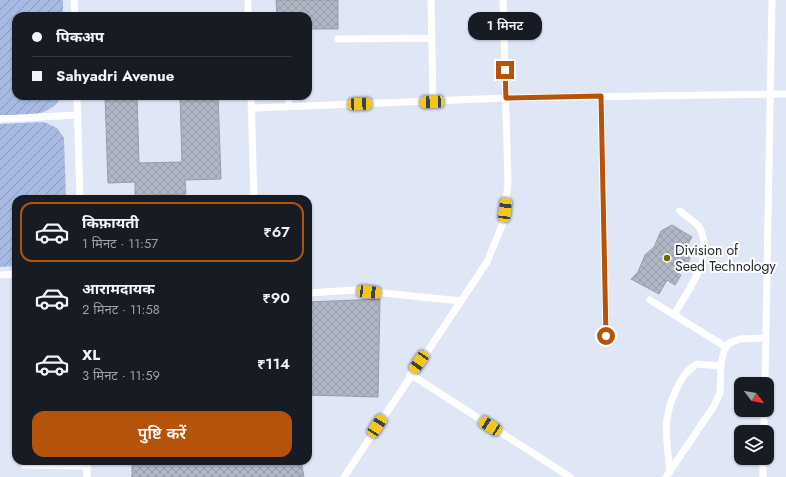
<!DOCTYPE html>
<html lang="hi">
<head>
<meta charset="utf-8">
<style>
  body { margin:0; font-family:Jost,"Noto Sans Devanagari",sans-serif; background:#20242c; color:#f1f3f6; height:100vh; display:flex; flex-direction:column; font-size:15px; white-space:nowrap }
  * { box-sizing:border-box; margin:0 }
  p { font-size:13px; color:#9ea1a6 }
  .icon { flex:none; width:22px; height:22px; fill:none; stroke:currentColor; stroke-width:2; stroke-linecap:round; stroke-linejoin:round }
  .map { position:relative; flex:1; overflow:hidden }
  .details { position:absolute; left:12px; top:195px; width:300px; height:270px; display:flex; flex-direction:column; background:#171b24; border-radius:12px; box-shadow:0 1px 3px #0004 }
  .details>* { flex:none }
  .guide { position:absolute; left:12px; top:12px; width:300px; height:88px; border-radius:12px; box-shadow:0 1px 3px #0004; display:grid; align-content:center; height:88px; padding:0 20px; background:#171b24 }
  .needle { width:26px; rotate:121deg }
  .fabs { position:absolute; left:734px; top:377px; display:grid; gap:8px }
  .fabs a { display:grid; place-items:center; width:40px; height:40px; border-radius:8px; background:#171b24; box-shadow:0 1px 3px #0004; font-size:20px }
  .end { position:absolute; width:18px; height:18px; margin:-9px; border:5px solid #b45309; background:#fff; box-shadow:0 0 0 2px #fff }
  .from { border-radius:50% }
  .bubble { position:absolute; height:28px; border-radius:12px; background:#171b24; box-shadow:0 1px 3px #0004; font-size:13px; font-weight:600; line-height:28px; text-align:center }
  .car { position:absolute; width:12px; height:24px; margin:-12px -6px; border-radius:5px; box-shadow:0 0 3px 1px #0007; background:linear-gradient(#f5c518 24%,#345 0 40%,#f5c518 0 76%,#345 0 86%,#f5c518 0) }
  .guide b { display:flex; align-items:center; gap:14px; height:38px; font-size:15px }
  .guide b+b { border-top:1px solid #363941 }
  .guide i { width:10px; height:10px; background:#f1f3f6 }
  ul { padding:7px 0 0; list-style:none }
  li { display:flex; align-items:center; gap:12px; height:60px; margin:0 8px 6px; padding:0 12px; border:2px solid transparent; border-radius:12px }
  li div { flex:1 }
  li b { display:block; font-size:15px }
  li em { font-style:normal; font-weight:600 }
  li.selected { border-color:#b45309 }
  li>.icon { width:36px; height:36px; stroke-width:1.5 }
  .cta { display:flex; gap:8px; margin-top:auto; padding:8px 20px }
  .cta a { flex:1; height:46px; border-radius:12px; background:#b45309; color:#fff; font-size:16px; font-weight:600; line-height:46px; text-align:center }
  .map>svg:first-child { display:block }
  .garden { fill:url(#garden-furrows) }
  .building { fill:url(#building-cross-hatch); stroke:#969caa }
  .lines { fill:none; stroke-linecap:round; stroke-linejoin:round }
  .service { stroke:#fff; stroke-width:7 }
  .route { stroke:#b45309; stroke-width:5 }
  .poi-dot { fill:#6e6a05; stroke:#fff; stroke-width:1.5 }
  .labels { text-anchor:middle; stroke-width:4; stroke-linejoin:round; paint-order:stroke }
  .poi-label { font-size:14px; fill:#24272d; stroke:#fff; text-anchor:start }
</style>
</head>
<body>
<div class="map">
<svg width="786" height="477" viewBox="0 0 786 477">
  <defs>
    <pattern id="garden-furrows" width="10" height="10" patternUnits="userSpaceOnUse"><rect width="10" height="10" fill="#a7bae3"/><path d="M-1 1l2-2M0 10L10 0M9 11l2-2" fill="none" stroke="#8897b8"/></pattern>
    <pattern id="building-cross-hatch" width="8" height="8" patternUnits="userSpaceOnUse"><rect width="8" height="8" fill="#afb6c4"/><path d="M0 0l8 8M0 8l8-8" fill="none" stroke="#969ca9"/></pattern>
  </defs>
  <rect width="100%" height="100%" fill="#dfe6f6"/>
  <path class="garden" d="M0,0H63V16H16V96H62C49,119 24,115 0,115Z
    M44,122L57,128L64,138L66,199H16V266L0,267V124Z"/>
  <path class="building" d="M276,0H338V29H308V16H277Z
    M105,96H137L139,163L182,162L180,96H218L221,179L185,180L186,194L135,196V182L108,183Z
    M672,225L692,237L686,247L693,252L686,266L679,261L674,271L681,275L675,285L667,280L659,294L631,279L638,272L645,255L654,247L661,231Z
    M380,299L378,397L308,395V302Z
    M132,461H301L304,477H132Z"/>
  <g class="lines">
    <path class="service" d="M74,0L75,16
      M248,0V16
      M431,0L433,102
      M338,39L432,38
      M77,96L80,199
      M251,96L254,199
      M288,96L289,106
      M601,97L606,336
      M251,108L506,98L786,94
      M0,119L78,115
      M0,275L16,274
      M308,293L354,290L461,301
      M650,300L726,347
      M674,315C687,291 716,256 699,227C695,221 685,216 680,211
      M410,374L570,477
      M765,384L772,0
      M764,432V410
      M87,461V477
      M24,465L87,466
      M670,472C667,438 661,422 676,390C683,376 684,373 697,364L721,366
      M344,477L487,262L503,223L508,184L503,0
      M666,477L714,406L720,393L721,363L724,351L729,343L740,339L766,338
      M763,477V458"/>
  </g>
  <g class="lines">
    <path class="route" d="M505,70L506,98L601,96L606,336"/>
  </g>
  <circle class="poi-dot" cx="667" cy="258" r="4"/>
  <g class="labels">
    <g class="poi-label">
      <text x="675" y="255">Division of<tspan x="675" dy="16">Seed Technology</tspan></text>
    </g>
  </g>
</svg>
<div class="fabs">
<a><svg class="needle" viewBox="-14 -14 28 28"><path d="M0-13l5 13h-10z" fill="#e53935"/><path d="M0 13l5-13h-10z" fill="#9ea1a6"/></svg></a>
<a><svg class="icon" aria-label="layers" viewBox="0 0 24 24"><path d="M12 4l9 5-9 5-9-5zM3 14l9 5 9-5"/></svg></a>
</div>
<i class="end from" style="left:606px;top:336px"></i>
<i class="end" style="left:505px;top:70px"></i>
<div class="bubble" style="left:468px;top:12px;width:74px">1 मिनट</div>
<i class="car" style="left:432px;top:102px;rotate:268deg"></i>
<i class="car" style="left:360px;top:104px;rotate:88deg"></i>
<i class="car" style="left:505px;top:210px;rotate:7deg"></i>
<i class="car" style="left:369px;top:292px;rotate:96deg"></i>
<i class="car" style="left:419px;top:362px;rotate:214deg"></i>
<i class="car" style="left:377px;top:426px;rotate:33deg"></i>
<i class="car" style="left:490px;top:426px;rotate:303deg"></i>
<div class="guide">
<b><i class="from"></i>पिकअप</b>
<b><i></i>Sahyadri Avenue</b>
</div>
<section class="details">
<ul>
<li class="selected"><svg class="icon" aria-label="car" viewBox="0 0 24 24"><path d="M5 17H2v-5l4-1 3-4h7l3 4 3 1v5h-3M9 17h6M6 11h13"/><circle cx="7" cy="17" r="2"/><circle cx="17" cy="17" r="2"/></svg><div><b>किफ़ायती</b><p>1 मिनट · 11:57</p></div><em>₹67</em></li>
<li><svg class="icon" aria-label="car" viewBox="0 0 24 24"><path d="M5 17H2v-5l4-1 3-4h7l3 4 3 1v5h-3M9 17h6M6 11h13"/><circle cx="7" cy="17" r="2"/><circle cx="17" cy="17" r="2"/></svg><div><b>आरामदायक</b><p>2 मिनट · 11:58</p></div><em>₹90</em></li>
<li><svg class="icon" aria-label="car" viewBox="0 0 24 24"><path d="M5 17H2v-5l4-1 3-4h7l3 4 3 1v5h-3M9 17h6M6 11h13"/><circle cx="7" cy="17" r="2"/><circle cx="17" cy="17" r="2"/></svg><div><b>XL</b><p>3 मिनट · 11:59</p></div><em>₹114</em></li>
</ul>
<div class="cta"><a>पुष्टि करें</a></div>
</section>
</div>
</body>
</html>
